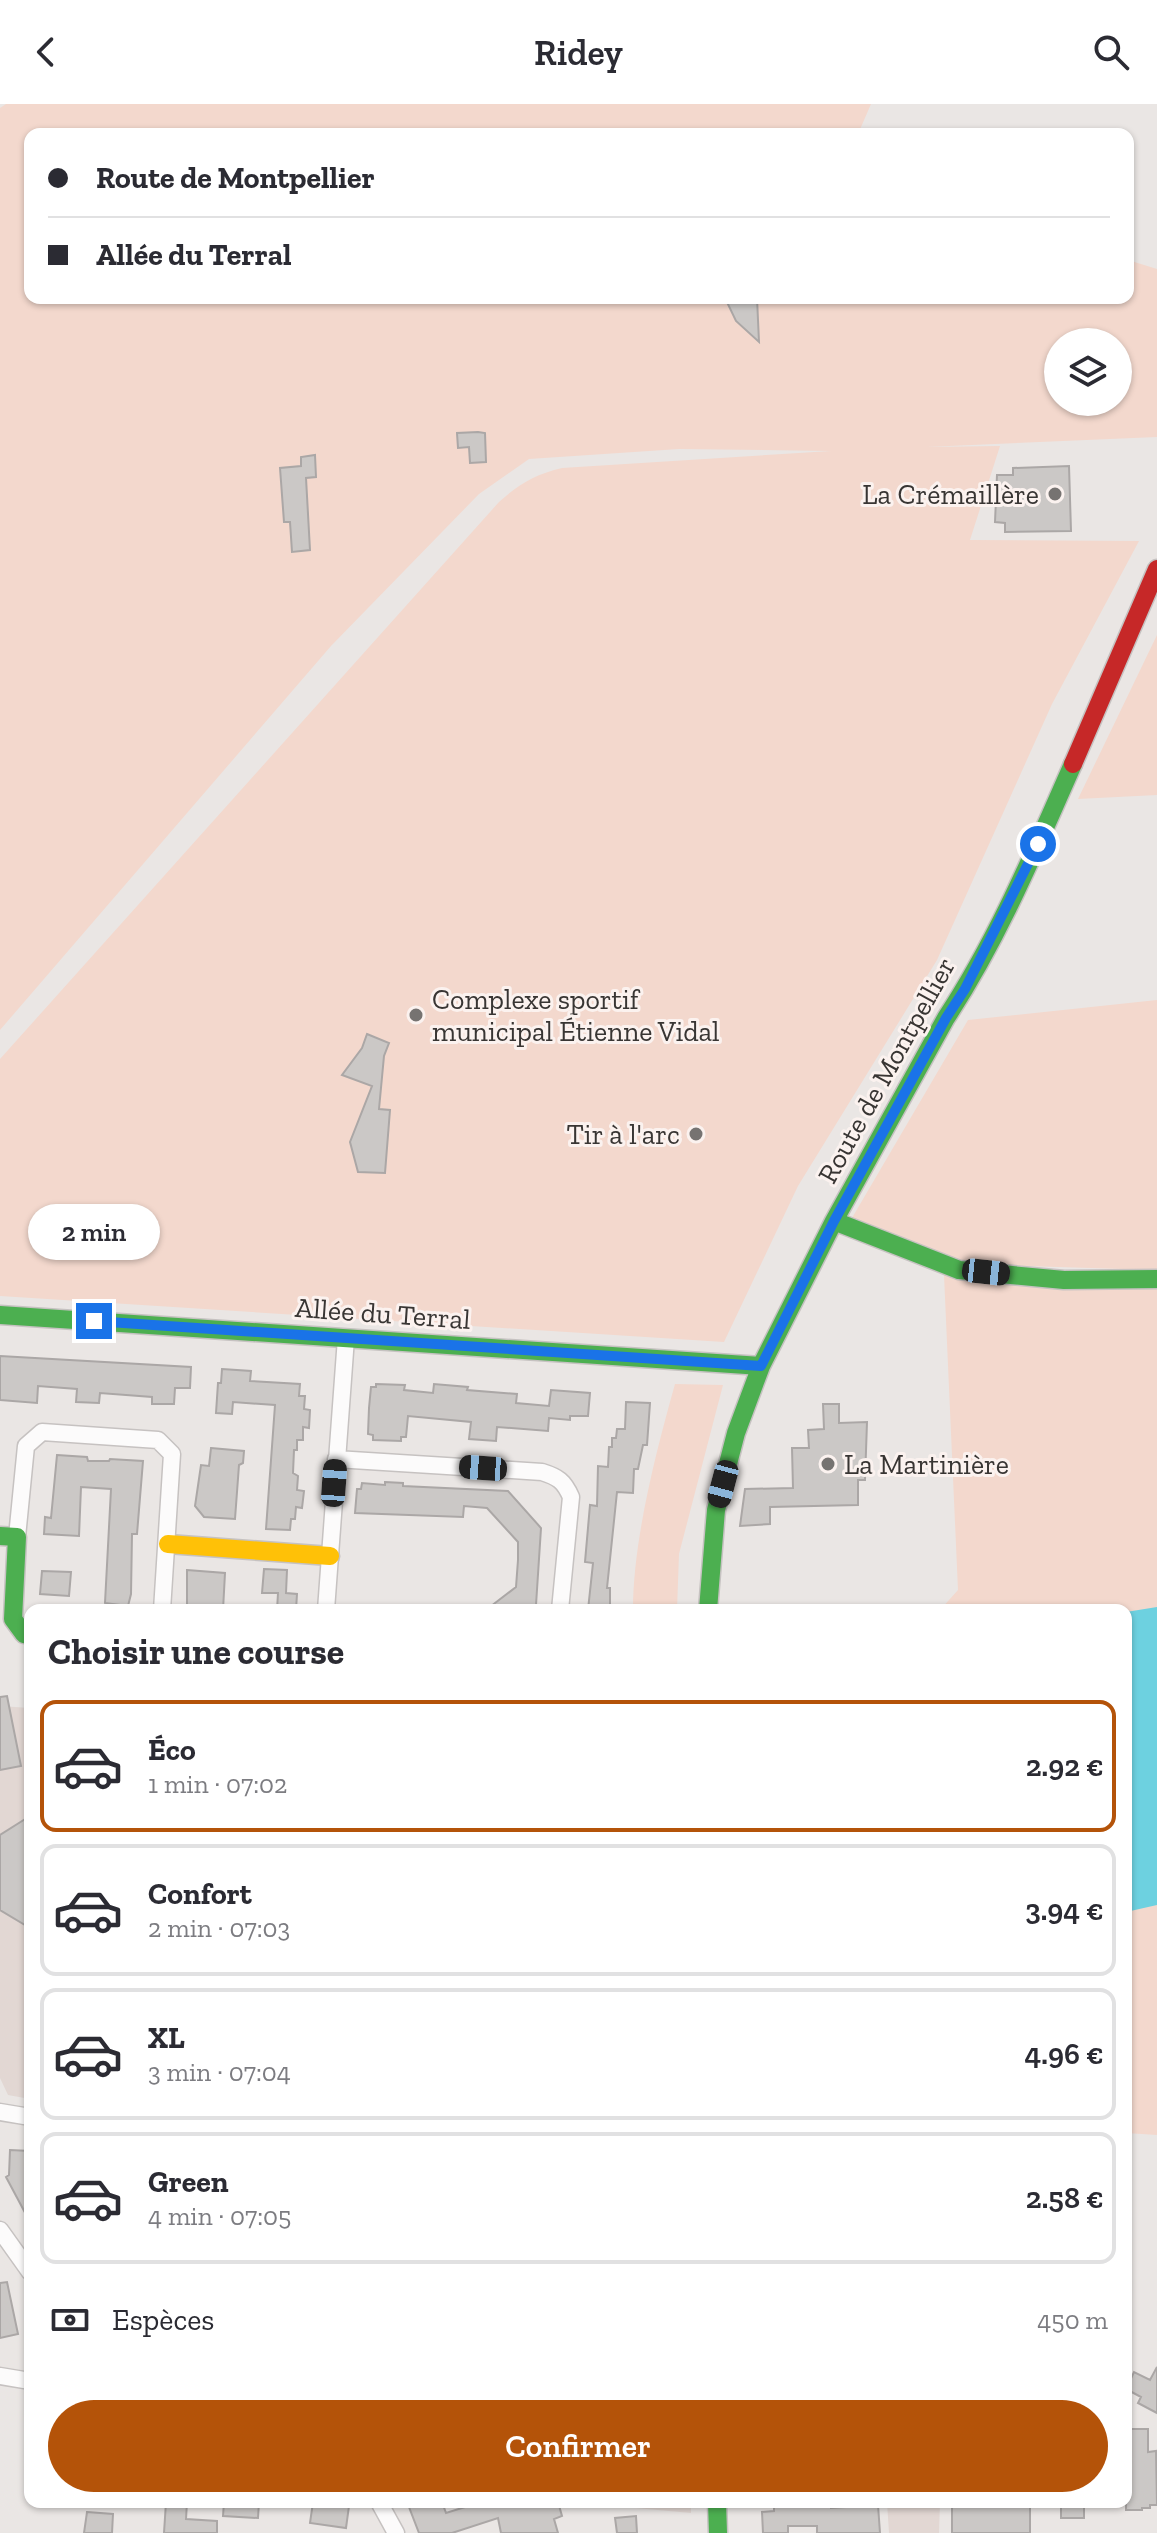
<!DOCTYPE html>
<html lang="fr">
<head>
<meta charset="utf-8">
<style>
  body { margin:0; font-family:"Zilla Slab",serif; background:#f7f7f7; color:#2b2b33; height:100vh; display:flex; flex-direction:column; font-size:30px; white-space:nowrap }
  * { box-sizing:border-box; margin:0 }
  p { font-size:26px; color:#7c7c81 }
  .icon { flex:none; width:44px; height:44px; fill:none; stroke:currentColor; stroke-width:2; stroke-linecap:round; stroke-linejoin:round }
  .map { position:relative; flex:1; overflow:hidden }
  .drawer { position:absolute; left:24px; top:1500px; width:1108px; height:904px; display:flex; flex-direction:column; background:#fff; border-radius:16px; box-shadow:0 2px 6px #0004 }
  .drawer>* { flex:none }
  .banner { position:absolute; left:24px; top:24px; width:1110px; height:176px; border-radius:16px; box-shadow:0 2px 6px #0004; display:grid; align-content:center; height:176px; padding:0 24px; background:#fff }
  .buttons { position:absolute; left:1044px; top:224px; display:grid; gap:16px }
  .buttons a { display:grid; place-items:center; width:88px; height:88px; border-radius:50%; background:#fff; box-shadow:0 2px 6px #0004; font-size:40px }
  .end { position:absolute; width:36px; height:36px; margin:-18px; border:10px solid #1a73e8; background:#fff; box-shadow:0 0 0 4px #fff }
  .from { border-radius:50% }
  .bubble { position:absolute; height:56px; border-radius:28px; background:#fff; box-shadow:0 2px 6px #0004; font-size:26px; font-weight:600; line-height:56px; text-align:center }
  .car { position:absolute; width:24px; height:48px; margin:-24px -12px; border-radius:10px; box-shadow:0 0 6px 2px #0007; background:linear-gradient(#222 24%,#8ab4d8 0 40%,#222 0 76%,#8ab4d8 0 86%,#222 0) }
  .banner b { display:flex; align-items:center; gap:28px; height:76px; font-size:30px }
  .banner b+b { border-top:2px solid #e1e1e2 }
  .banner i { width:20px; height:20px; background:#2b2b33 }
  ul { padding:0; list-style:none }
  li { display:flex; align-items:center; gap:24px; height:132px; margin:0 16px 12px; padding:0 8px; border:4px solid #e1e1e2; border-radius:16px }
  li div { flex:1 }
  li b { display:block; font-size:30px }
  li em { font-style:normal; font-weight:600 }
  li.active { border-color:#b45309 }
  li>.icon { width:72px; height:72px; stroke-width:1.5 }
  h2 { padding:0 24px; font-size:36px; line-height:96px }
  .pay { display:flex; align-items:center; gap:20px; height:88px; padding:0 24px; font-size:30px }
  .pay p { margin-inline-start:auto }
  .action { display:flex; gap:16px; margin-top:auto; padding:16px 24px }
  .action a { flex:1; height:92px; border-radius:48px; background:#b45309; color:#fff; font-size:32px; font-weight:600; line-height:92px; text-align:center }
  header { display:flex; justify-content:space-between; align-items:center; height:104px; padding:0 24px; background:#fff; font-size:36px; font-weight:600 }
  .map>svg:first-child { display:block }
  .built { fill:#e2d7d3 }
  .green { fill:#f3d8cd; fill-rule:evenodd }
  .water { fill:#6dd1e0 }
  .building { fill:#cbc8c6; stroke:#aba7a6; stroke-width:2 }
  .lines { fill:none; stroke-linecap:round; stroke-linejoin:round }
  .street-casing { stroke:#c6c2c1; stroke-width:19 }
  .fast-casing { stroke:#c6c2c1; stroke-width:21 }
  .slow-casing { stroke:#c6c2c1; stroke-width:21 }
  .jam-casing { stroke:#c6c2c1; stroke-width:21 }
  .street { stroke:#fcfbfb; stroke-width:16 }
  .fast { stroke:#4caf50; stroke-width:18 }
  .slow { stroke:#ffc107; stroke-width:18 }
  .jam { stroke:#c62828; stroke-width:18 }
  .route { stroke:#1a73e8; stroke-width:10 }
  .poi-dot { fill:#767371; stroke:#fbf2ef; stroke-width:3 }
  .labels { text-anchor:middle; stroke-width:6; stroke-linejoin:round; paint-order:stroke }
  .poi-label { font-size:28px; fill:#383533; stroke:#fbf2ef; text-anchor:end }
  .street-label { font-size:28px; fill:#383533; stroke:#fbf2ef }
</style>
</head>
<body>
<header><svg class="icon" aria-label="back" viewBox="0 0 24 24"><path d="M15 5l-7 7 7 7"/></svg>Ridey<svg class="icon" aria-label="search" viewBox="0 0 24 24"><circle cx="10" cy="10" r="6"/><path d="M15 15l6 6"/></svg></header>
<div class="map">
<svg width="1157" height="2429" viewBox="0 0 1157 2429">
  <rect width="100%" height="100%" fill="#eae6e4"/>
  <path class="built" d="M0,1602L30,1604V1995L8,1991L0,1974Z
    M592,2398H691V2409L592,2400Z
    M887,2398H940L939,2429H889Z"/>
  <path class="green" d="M6,0H871L858,30H30V194H1128V156L1157,165V333L926,343L1000,342L970,436L1139,437L1052,600L937,856L798,1082L724,1238L0,1192V955L499,398C519,380 536,370 562,364L831,347L679,345L529,355L479,390L331,542L0,926V4ZM1058,238H1118V298H1058Z
    M1157,531V691L1078,695Z
    M1157,896V1166L960,1160L849,1119L968,916Z
    M944,1171L1157,1180V2031L1126,2029V1506H940L958,1486Z
    M675,1280L723,1281L679,1450L677,1506H633C633,1436 656,1348 675,1280Z"/>
  <path class="water" d="M1157,1503V1801L1126,1808V1508Z"/>
  <path class="building" d="M725,194H757L759,238L736,217Z
    M478,328L485,329L486,358L470,359L469,343L458,344L457,329Z
    M315,351L316,373L306,374L310,446L292,448L290,418H284L280,364L301,362V353Z
    M1069,362L1071,427L1005,428V419L995,418L997,371H1013V364Z
    M367,930L389,939L384,952L379,1005L390,1006L385,1069L358,1068L350,1038L372,982L342,971L362,944Z
    M0,1252L191,1263L190,1284H175L174,1300H152V1293L100,1289L99,1299L76,1298L77,1285L38,1282L37,1299L0,1296Z
    M222,1265L251,1267L250,1277L300,1280L299,1292H305L304,1305L310,1306L309,1324L303,1323V1336H297V1346H294L293,1369L298,1372L297,1386L304,1387L302,1404L296,1403L295,1415H291L290,1426L266,1425L275,1301L233,1298L232,1310L216,1309L218,1279H221Z
    M376,1280L405,1281L404,1286L433,1289L434,1280L468,1283L467,1286L517,1290L516,1299L549,1302L551,1286L590,1289L588,1312H570V1316L549,1314L548,1327L497,1323L496,1337L469,1335L471,1318L408,1312L406,1333H401V1337L373,1336V1331L368,1330L369,1304L371,1283H376Z
    M626,1298L650,1299L647,1341H643L638,1365H634L633,1389L617,1388L607,1484H610V1506H588L593,1459L585,1458L590,1401L597,1402L598,1362L608,1363L609,1343H612V1334H616L617,1325H625Z
    M823,1300H839V1319L867,1318L865,1376H858V1401L770,1403V1420L740,1422L745,1385L793,1384L792,1344H809L808,1326L824,1325Z
    M211,1344L244,1347L243,1359L239,1361L235,1415L204,1413L195,1402L201,1361L209,1362Z
    M57,1351L87,1353L88,1357H109L110,1355L143,1357L137,1430H132L131,1490L128,1502L105,1499L111,1385L81,1383L79,1432L44,1430L45,1413L51,1414Z
    M385,1378L403,1379V1382L508,1387L541,1424L536,1501L530,1506H486L516,1483L518,1456V1438L487,1404L464,1402L463,1413L355,1409L357,1385H361L362,1379L385,1381Z
    M264,1465L287,1466L286,1489L297,1490L296,1506H277L278,1489H262Z
    M187,1466L225,1469L223,1506H201V1502L187,1501Z
    M42,1467L71,1468L69,1492L40,1490Z
    M7,1592L21,1662L0,1666V1593Z
    M30,1712V1824L0,1806V1731Z
    M10,2046L30,2047V2118L6,2073L9,2071Z
    M7,2178L18,2230L0,2234V2179Z
    M1157,2263V2309L1138,2299L1141,2293L1126,2285L1134,2268L1150,2276Z
    M1127,2325H1148V2348L1156,2347L1157,2401H1150V2404H1142V2406H1126Z
    M166,2398H187L186,2415L217,2417V2429H164Z
    M224,2398H259L258,2414L223,2412Z
    M313,2398L349,2402L346,2424L310,2419Z
    M421,2398H442L446,2409L481,2398H558L562,2412L554,2415L558,2429H501L498,2414L452,2429H419L409,2403Z
    M774,2398H831V2404L878,2401L880,2429H817V2422H788V2429H763L762,2408L774,2407Z
    M952,2398H1030V2429H952Z
    M1061,2398H1084V2414H1061Z
    M87,2408L113,2410L112,2429H84Z
    M636,2412L637,2429H617L615,2414Z"/>
  <g class="lines">
    <defs>
      <path id="street" d="M336,1355L542,1368C558,1373 564,1377 571,1393L560,1506
        M17,1433L26,1342L42,1328L158,1336L172,1350L162,1506
        M326,1506L346,1234
        M0,2008L30,2013
        M0,2126L30,2168
        M0,2272L30,2277
        M379,2398L396,2429"/>
      <path id="fast" d="M834,1117L959,1166L1064,1176L1157,1175
        M0,1211L761,1262
        M0,1432L17,1433L13,1515L24,1530L30,1531
        M708,1506L716,1406L736,1329L761,1262L834,1117L946,914C998,835 1035,746 1073,660
        M717,2398L718,2429"/>
      <path id="slow" d="M168,1440L330,1452"/>
      <path id="jam" d="M1073,660L1157,465"/>
    </defs>
    <use href="#street" class="street-casing"/>
    <use href="#fast" class="fast-casing"/>
    <use href="#slow" class="slow-casing"/>
    <use href="#jam" class="jam-casing"/>
    <use href="#street" class="street"/>
    <use href="#fast" class="fast"/>
    <use href="#slow" class="slow"/>
    <use href="#jam" class="jam"/>
  </g>
  <g class="lines">
    <path class="route" d="M94,1217L761,1262L834,1117L946,914L965,885L1038,740"/>
  </g>
  <g class="poi-dot">
    <circle cx="1055" cy="390" r="8"/>
    <circle cx="416" cy="911" r="8"/>
    <circle cx="696" cy="1030" r="8"/>
    <circle cx="828" cy="1360" r="8"/>
  </g>
  <g class="labels">
    <g class="poi-label">
      <text x="1039" y="400">La Crémaillère</text>
      <text x="432" y="905" text-anchor="start">Complexe sportif<tspan x="432" dy="32">municipal Étienne Vidal</tspan></text>
      <text x="680" y="1040">Tir à l'arc</text>
      <text x="844" y="1370" text-anchor="start">La Martinière</text>
    </g>
    <g class="street-label">
      <text transform="translate(886 966) rotate(-61)" y="10">Route de Montpellier</text>
      <text transform="translate(383 1209) rotate(4)" y="10">Allée du Terral</text>
    </g>
  </g>
</svg>
<div class="buttons">
<a><svg class="icon" aria-label="layers" viewBox="0 0 24 24"><path d="M12 4l9 5-9 5-9-5zM3 14l9 5 9-5"/></svg></a>
</div>
<i class="end from" style="left:1038px;top:740px"></i>
<i class="end" style="left:94px;top:1217px"></i>
<div class="bubble" style="left:28px;top:1100px;width:132px">2 min</div>
<i class="car" style="left:986px;top:1168px;rotate:96deg"></i>
<i class="car" style="left:483px;top:1364px;rotate:274deg"></i>
<i class="car" style="left:334px;top:1379px;rotate:4deg"></i>
<i class="car" style="left:723px;top:1380px;rotate:195deg"></i>
<div class="banner">
<b><i class="from"></i>Route de Montpellier</b>
<b><i></i>Allée du Terral</b>
</div>
<section class="drawer">
<h2>Choisir une course</h2>
<ul>
<li class="active"><svg class="icon" aria-label="car" viewBox="0 0 24 24"><path d="M5 17H2v-5l4-1 3-4h7l3 4 3 1v5h-3M9 17h6M6 11h13"/><circle cx="7" cy="17" r="2"/><circle cx="17" cy="17" r="2"/></svg><div><b>Éco</b><p>1 min · 07:02</p></div><em>2.92 €</em></li>
<li><svg class="icon" aria-label="car" viewBox="0 0 24 24"><path d="M5 17H2v-5l4-1 3-4h7l3 4 3 1v5h-3M9 17h6M6 11h13"/><circle cx="7" cy="17" r="2"/><circle cx="17" cy="17" r="2"/></svg><div><b>Confort</b><p>2 min · 07:03</p></div><em>3.94 €</em></li>
<li><svg class="icon" aria-label="car" viewBox="0 0 24 24"><path d="M5 17H2v-5l4-1 3-4h7l3 4 3 1v5h-3M9 17h6M6 11h13"/><circle cx="7" cy="17" r="2"/><circle cx="17" cy="17" r="2"/></svg><div><b>XL</b><p>3 min · 07:04</p></div><em>4.96 €</em></li>
<li><svg class="icon" aria-label="car" viewBox="0 0 24 24"><path d="M5 17H2v-5l4-1 3-4h7l3 4 3 1v5h-3M9 17h6M6 11h13"/><circle cx="7" cy="17" r="2"/><circle cx="17" cy="17" r="2"/></svg><div><b>Green</b><p>4 min · 07:05</p></div><em>2.58 €</em></li>
</ul>
<div class="pay"><svg class="icon" aria-label="cash" viewBox="0 0 24 24"><path d="M3 7h18v10H3z"/><circle cx="12" cy="12" r="2"/></svg>Espèces<p>450 m</p></div>
<div class="action"><a>Confirmer</a></div>
</section>
</div>
</body>
</html>
